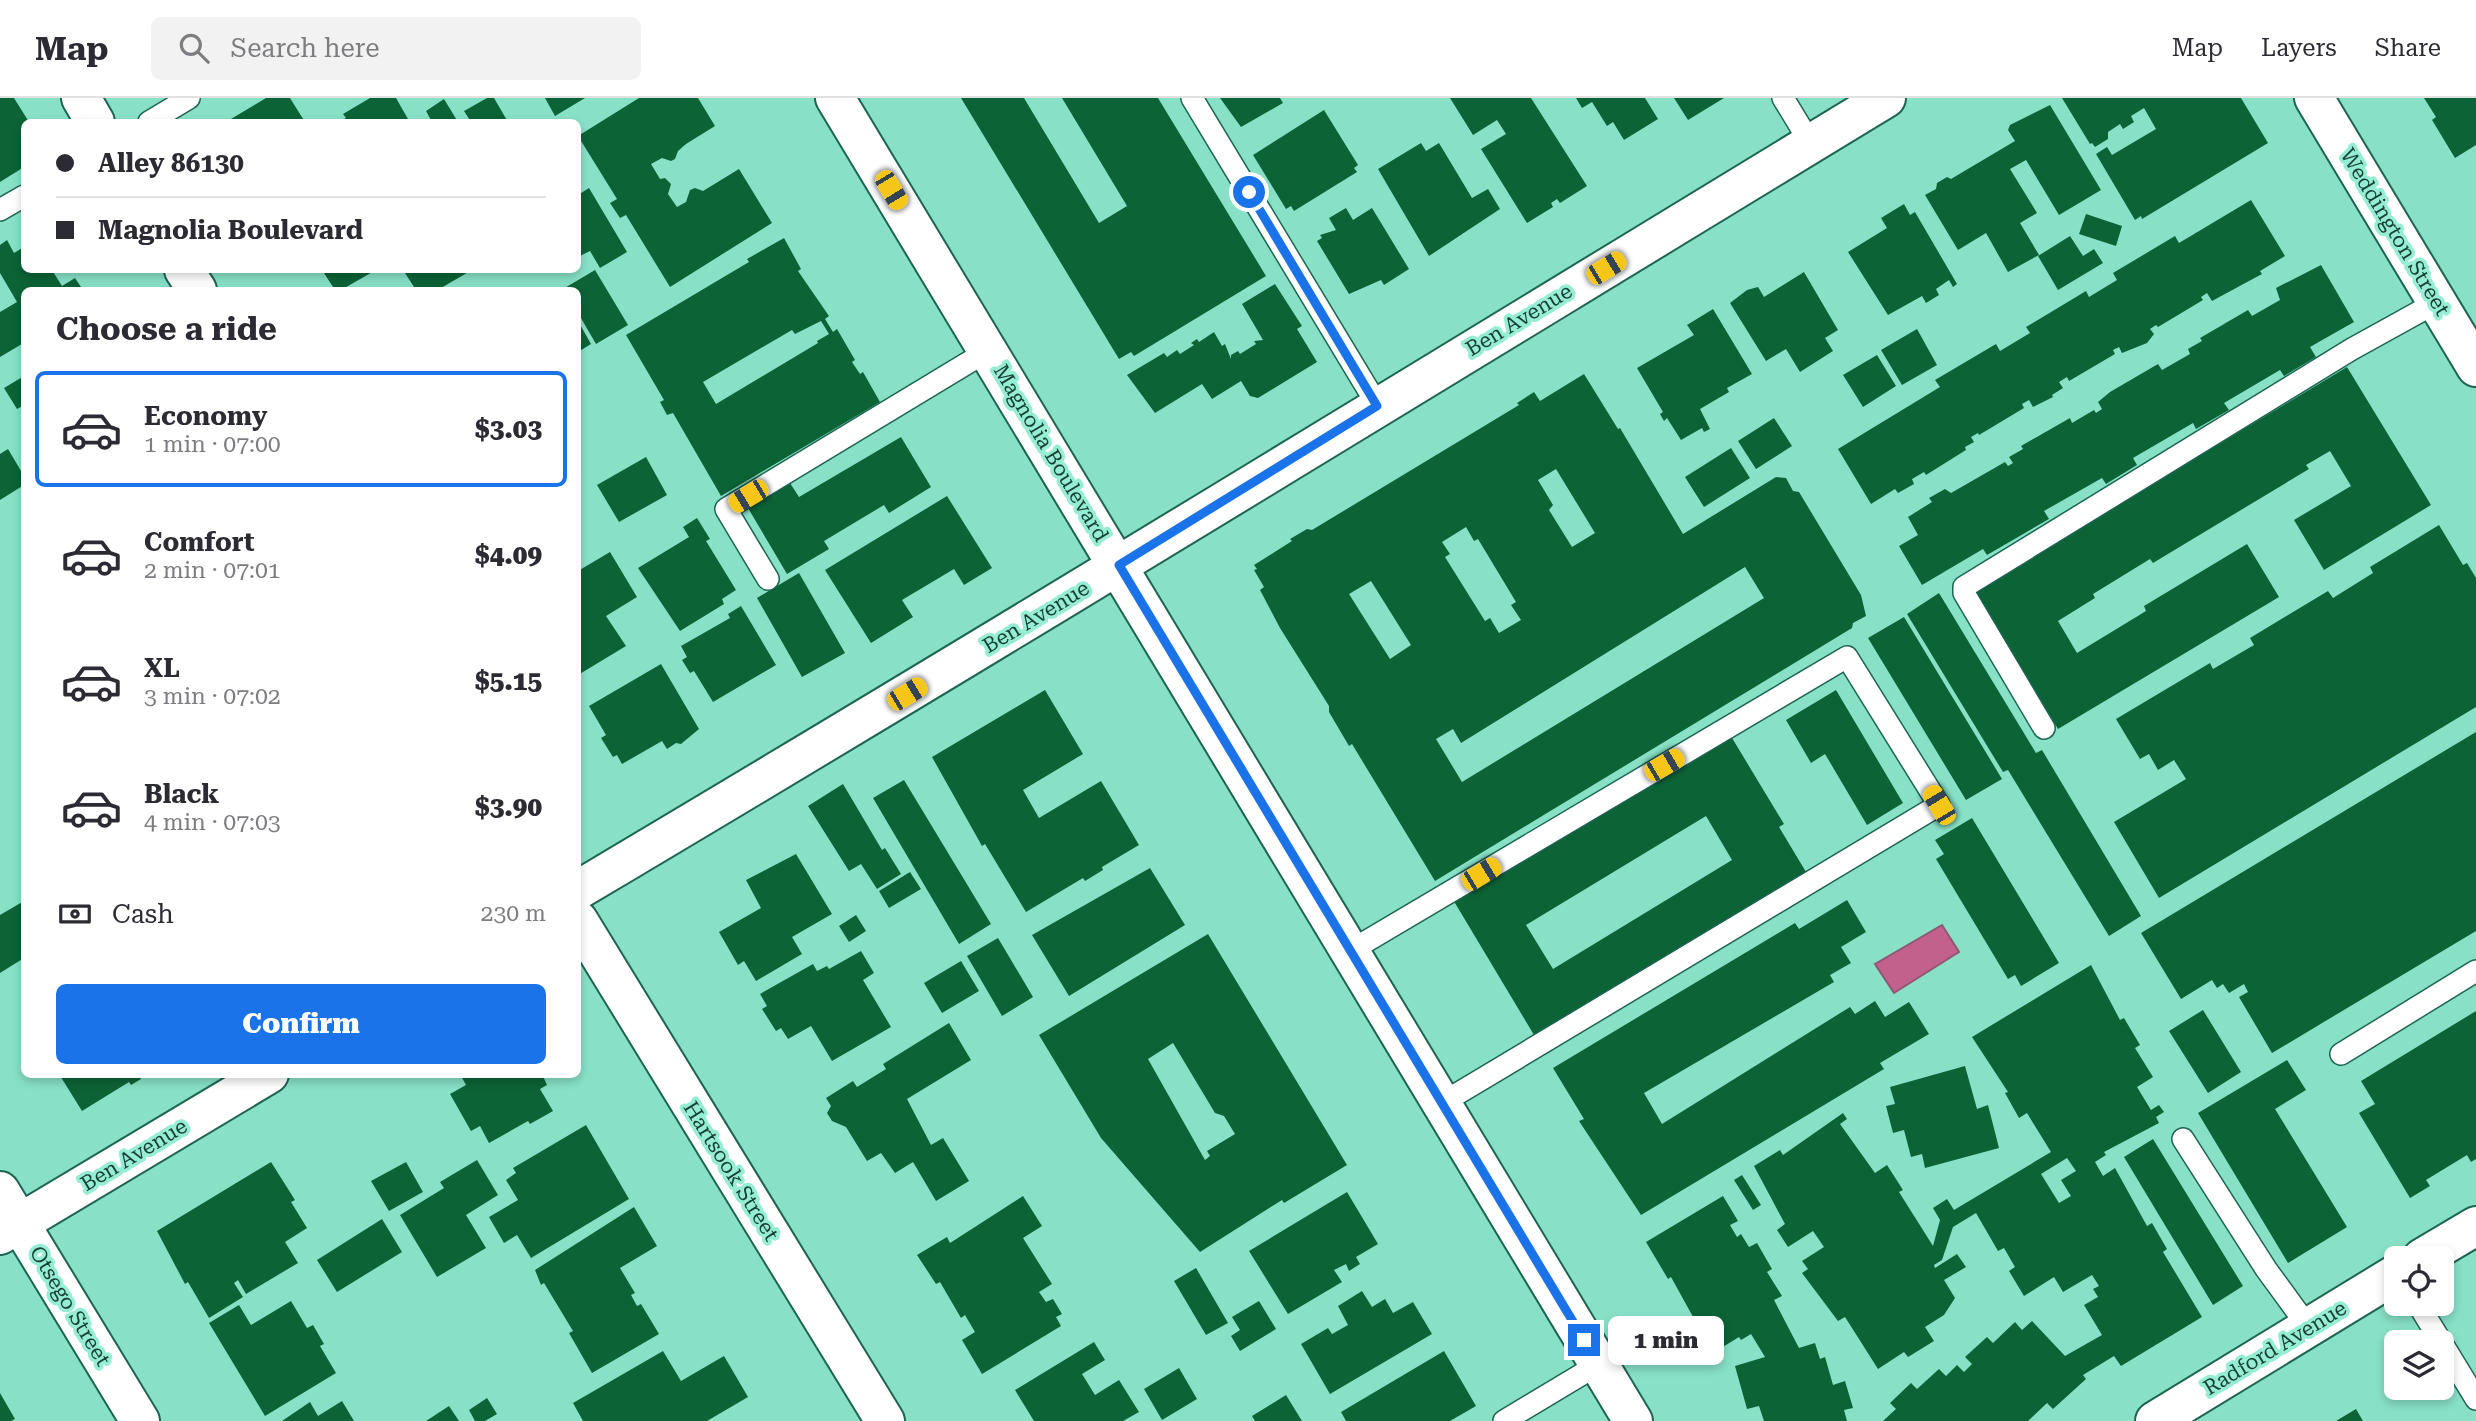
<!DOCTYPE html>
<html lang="en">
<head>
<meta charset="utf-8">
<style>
  body { margin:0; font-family:"Roboto Serif",serif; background:#f2f2f3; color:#2b2b33; height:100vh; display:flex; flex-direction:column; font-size:26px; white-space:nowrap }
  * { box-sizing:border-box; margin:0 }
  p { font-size:23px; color:#7c7c81 }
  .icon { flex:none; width:38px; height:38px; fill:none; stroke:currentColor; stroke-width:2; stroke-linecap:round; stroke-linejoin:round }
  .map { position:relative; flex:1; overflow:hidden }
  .drawer { position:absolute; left:21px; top:189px; width:560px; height:791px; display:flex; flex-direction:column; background:#fff; border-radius:10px; box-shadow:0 4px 10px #0003 }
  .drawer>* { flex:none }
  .guide { position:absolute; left:21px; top:21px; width:560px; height:154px; border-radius:10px; box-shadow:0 4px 10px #0003; display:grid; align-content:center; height:154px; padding:0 35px; background:#fff }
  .buttons { position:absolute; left:2384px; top:1148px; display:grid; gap:14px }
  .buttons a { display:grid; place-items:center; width:70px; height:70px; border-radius:10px; background:#fff; box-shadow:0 4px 10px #0003; font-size:35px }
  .end { position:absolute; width:32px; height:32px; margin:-16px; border:9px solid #1a73e8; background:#fff; box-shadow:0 0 0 4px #fff }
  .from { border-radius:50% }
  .bubble { position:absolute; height:49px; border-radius:10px; background:#fff; box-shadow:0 4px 10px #0003; font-size:23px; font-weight:800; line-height:49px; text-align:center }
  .car { position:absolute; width:21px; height:42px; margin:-21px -10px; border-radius:9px; box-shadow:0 0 5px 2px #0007; background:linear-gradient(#f5c518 24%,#345 0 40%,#f5c518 0 76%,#345 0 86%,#f5c518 0) }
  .guide b { display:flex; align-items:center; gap:24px; height:66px; font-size:26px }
  .guide b+b { border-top:2px solid #e1e1e2 }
  .guide i { width:18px; height:18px; background:#2b2b33 }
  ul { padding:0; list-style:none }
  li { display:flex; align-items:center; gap:21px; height:116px; margin:0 14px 10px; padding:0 21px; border:4px solid transparent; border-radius:10px }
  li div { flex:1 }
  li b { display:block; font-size:26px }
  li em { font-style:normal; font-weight:800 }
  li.current { border-color:#1a73e8 }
  li>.icon { width:63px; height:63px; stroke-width:1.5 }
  h2 { padding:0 35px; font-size:32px; line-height:84px }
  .pay { display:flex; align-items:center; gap:18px; height:77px; padding:0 35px; font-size:26px }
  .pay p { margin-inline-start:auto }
  .action { display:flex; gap:14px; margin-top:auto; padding:14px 35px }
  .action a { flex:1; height:80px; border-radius:10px; background:#1a73e8; color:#fff; font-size:28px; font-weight:800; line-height:80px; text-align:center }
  header { display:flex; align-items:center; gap:42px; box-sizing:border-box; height:98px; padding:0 35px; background:#fff; border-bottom:2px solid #e1e1e2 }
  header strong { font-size:33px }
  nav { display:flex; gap:38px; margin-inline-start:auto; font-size:24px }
  .search { width:490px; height:63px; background:#f2f2f3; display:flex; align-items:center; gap:18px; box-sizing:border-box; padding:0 24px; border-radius:10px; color:#7c7c81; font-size:26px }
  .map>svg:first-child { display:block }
  .water { fill:#c2618c; stroke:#8f5772; stroke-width:2 }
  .building { fill:#0c6336; fill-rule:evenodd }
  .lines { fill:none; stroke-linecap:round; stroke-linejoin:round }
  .lane-casing { stroke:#1d6453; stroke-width:24 }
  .street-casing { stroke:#1d6453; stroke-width:42 }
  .secondary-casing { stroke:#1d6453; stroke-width:42 }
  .lane { stroke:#fff; stroke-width:21 }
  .street { stroke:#fff; stroke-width:38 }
  .secondary { stroke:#fff; stroke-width:38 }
  .route { stroke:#1a73e8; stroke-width:9 }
  .labels { text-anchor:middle; stroke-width:7; stroke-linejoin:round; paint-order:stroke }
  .street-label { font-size:21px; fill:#193f35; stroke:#95eed4 }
</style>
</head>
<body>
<header>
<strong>Map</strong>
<div class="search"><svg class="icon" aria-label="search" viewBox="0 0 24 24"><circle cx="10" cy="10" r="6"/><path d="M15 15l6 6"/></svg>Search here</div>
<nav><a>Map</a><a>Layers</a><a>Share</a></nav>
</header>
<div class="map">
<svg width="2476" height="1323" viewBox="0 0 2476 1323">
  <rect width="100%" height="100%" fill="#88e1c7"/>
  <path class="water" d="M1942,827L1959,854L1894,895L1875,866Z"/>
  <path class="building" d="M0,0H14L29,24H24V69L0,84Z
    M266,0H290L305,24H226Z
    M370,0H396L408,21L402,24H338L346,20L343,16Z
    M487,0H494L508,24H471L464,13Z
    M545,0H585L555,18Z
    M639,0H698L715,28L686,46L678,53L675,61L671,63L662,60L651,66L660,81L665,80L671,86L668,96L677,109L686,104L690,92L695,90L703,93L739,71L772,125L670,189L626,117L620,120L610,105L617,101L578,38Z
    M961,0H1024L1099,125L1127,108L1062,0H1158L1266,178L1134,258L1131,254L1119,261Z
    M1220,0H1280L1283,5L1241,29Z
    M1450,0H1531L1587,88L1560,105L1557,101L1551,105L1553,109L1527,125L1481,51L1506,36L1497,22L1473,37Z
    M1576,0H1645L1658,21L1624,42L1613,24L1607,28L1592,4L1582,10Z
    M1674,0H1724L1688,22Z
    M2062,0H2241L2268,45L2142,121L2141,118L2135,122L2096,56L2107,49L2112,57L2156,31L2144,10L2131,18L2134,24L2123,31L2120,26L2108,34V41L2095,49L2092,45L2090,46Z
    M2424,0H2476V47L2455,60L2432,22L2436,19Z
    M444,1L458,24H432L426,13Z
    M2050,7L2101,92L2059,117L2026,62L2010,71L2037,115L2020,125L2039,157L2008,174L1986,135L1958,152L1925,97L1936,91L1937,85L1947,79L1951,81L2015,43L2008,32L2010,27Z
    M1324,12L1358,67L1354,70L1357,74L1294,113L1291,108L1286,111L1253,57Z
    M1421,45L1426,53L1439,45L1472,100L1488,91L1500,111L1429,158L1378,71Z
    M589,90L627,154L600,170L590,153L578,159V97Z
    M2251,102L2285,158L2260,173L2262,176L2212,203L2207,195L2201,199L2203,202L2158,229L2156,227L2150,231L2154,236L2147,245L2122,255L2119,249L2113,252L2115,256L2069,283L2067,279L2059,284L2063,290L2052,297L2053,299L2033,309L2029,302L2022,306L2024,310L1979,337L1978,335L1971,339L1974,344L1965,349L1966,352L1926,377L1924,374L1912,381L1914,386L1898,395L1895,391L1871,406L1838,351L1940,289L1935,282L1996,246L2000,253L2030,235L2026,229L2086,193L2089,199L2117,182L2113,175L2175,138L2179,145Z
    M1904,106L1910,117L1915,114L1957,186L1953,189L1949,182L1936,191L1939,197L1926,205L1922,198L1888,217L1848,154L1887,130L1881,120Z
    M1346,110L1353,122L1372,110L1409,171L1384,187L1381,182L1349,196L1317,143L1322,140L1320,137L1336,132L1329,120Z
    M2086,116L2122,128L2116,148L2079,136Z
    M2070,138L2083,158L2094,151L2103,165L2058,192L2038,158Z
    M784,140L801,171L798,173L829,218L825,221L833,234L837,231L855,262L852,264L860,276L863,274L880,304L721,398L673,315L667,317L660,304L664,302L626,237L749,164L747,161ZM821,223L829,236L817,243L818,245L716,306L703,284L792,232L795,236Z
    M7,142L14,155L24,149V172H52L62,188L75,180L83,192H24V251L22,246L0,259V214L17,204L0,175V147Z
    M2321,167L2354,224L2310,249L2316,259L2284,278L2280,272L2224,305L2229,312L2196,331L2193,325L2133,360L2137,367L2106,386L2102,380L2044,413L2049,421L1987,457L1983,451L1922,487L1899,448L1918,437L1908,419L1932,404L1929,400L1945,391L1951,395L2005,364L2008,368L2013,365L2009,359L2023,351L2021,348L2070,320L2072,325L2094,312L2096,315L2102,311L2098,304L2110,294L2158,266L2162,272L2190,256L2188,251L2202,243L2200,240L2248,212L2252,218L2280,202L2276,190Z
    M322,172H376L341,192H335Z
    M403,172H472L441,190L442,192H416Z
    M595,172L628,227L596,246L578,215V192L563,191Z
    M1804,174L1838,232L1825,240L1833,253L1800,274L1786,251L1766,263L1730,205L1747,192L1758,189L1764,199Z
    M1275,186L1302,228L1297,231L1317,264L1258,300L1250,298L1241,283L1212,301L1202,286L1155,315L1127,277L1164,255L1167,259L1177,252L1180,256L1194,247L1191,245L1197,241L1199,244L1214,234L1222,248L1225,246L1231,261V257L1238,253L1240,256L1256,246L1254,243L1263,242L1242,206Z
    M1713,211L1752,276L1727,290L1729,294L1700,311L1710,331L1704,334L1702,330L1681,342L1667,320L1664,323L1660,316L1663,314L1637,270L1694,237L1687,227Z
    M578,223L591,246L578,254Z
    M1917,231L1937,267L1902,287L1881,252Z
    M1877,257L1896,288L1863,309L1843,277Z
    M2347,269L2431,407L2324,472L2294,422L2351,388L2330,353L2306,367L2309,371L2153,465L2150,461L2093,496L2095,500L2058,523L2077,555L2146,513L2144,508L2247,446L2279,499L2058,631L1974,493Z
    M1584,276L1618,331L1620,330L1683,436L1776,379L1786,380L1793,393L1799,394L1861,497L1866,518L1853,525L1852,530L1435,783L1352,646L1349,648L1329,614V608L1280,530L1260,492L1264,489L1254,472L1257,471L1254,467L1292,443L1290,441L1307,431L1312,432L1519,307L1517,305L1534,294L1540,303ZM1556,371L1595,435L1572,449L1549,412L1553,407L1538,382ZM1466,429L1474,443L1478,441L1516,504L1511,507L1521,522L1499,535L1490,520L1485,523L1445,459L1450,456L1442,444ZM1745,469L1764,500L1462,684L1436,641L1453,631L1461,645ZM1371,483L1411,547L1390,561L1349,496Z
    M24,278V307L17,311L4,290Z
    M1774,320L1792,348L1756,371L1738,343Z
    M901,339L931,389L889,415L884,407L824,443L829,451L787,476L748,410L790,385L799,399Z
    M1731,350L1750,380L1704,409L1685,379Z
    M8,351L24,378V387L0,402V356Z
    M646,359L667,397L619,424L597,387Z
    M947,398L992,470L964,487L954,471L902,502L913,519L871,545L825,472Z
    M697,420L710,441L706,443L736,492L722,501L724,506L680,533L638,470L689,439L683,429Z
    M2439,427L2463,467L2467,465L2476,480V609L2159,800L2114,724L2186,681L2174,662L2158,672L2149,656L2140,661L2116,621L2210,565L2213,571L2254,547L2250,540L2328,493L2333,500L2373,475L2370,469Z
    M610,454L637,499L606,518L626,548L578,577V473Z
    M799,475L845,555L802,579L757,500Z
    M1939,495L2036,655L2042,652L2141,818L2109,838L2008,672L2003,674L1907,516Z
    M741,508L776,567L713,604L694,573L690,575L682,562L687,559L681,548L730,520L728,516Z
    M1904,519L2002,681L1966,702L1868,540Z
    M661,566L699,631L681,646L676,645L667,651L662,643L622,666L617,657L613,659L601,640L606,637L589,608Z
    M1045,592L1083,656L1023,692L1039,720L1101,683L1139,747L1102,769L1103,772L1085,783L1083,780L1026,814L985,746L982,748L932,659Z
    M1836,592L1903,705L1867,727L1825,656L1811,665L1786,622Z
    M2476,634V833L2272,955L2239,899L2248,894L2244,886L2229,895L2223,886L2217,890L2212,882L2181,901L2141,835Z
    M1729,635L1784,726L1779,729L1812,784L1540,947L1452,800ZM1706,718L1732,762L1553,871L1526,827Z
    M904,682L991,826L959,846L873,700Z
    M843,686L882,752L885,750L901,776L877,791L861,766L849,773L808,708Z
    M1972,720L2059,865L2021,888L2015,877L2008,881L1936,761L1944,756L1935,742Z
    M796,756L832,816L792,839L802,856L756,883L744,863L738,867L719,834L761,810L746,782Z
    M1150,770L1185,827L1069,898L1032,837Z
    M910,774L921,791L889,810L879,793Z
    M1847,802L1866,834L1841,849L1851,865L1830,877L1834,884L1644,995L1662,1026L1850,909L1855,916L1875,903L1885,919L1909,904L1929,936L1880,965L1884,971L1641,1117L1579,1023L1584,1021L1553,970L1795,825L1799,831Z
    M24,803V860L0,875V817Z
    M856,817L866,833L849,844L839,828Z
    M1208,836L1347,1067L1284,1105L1282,1102L1200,1154L1101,1040L1039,937ZM1173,945L1215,1015L1224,1018L1235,1036L1207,1053L1210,1058L1205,1062L1148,961Z
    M998,840L1033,899L1002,918L967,858Z
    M861,853L874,875L863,882L891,929L832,963L811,928L788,941L781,930L776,933L762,911L767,908L760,896L813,866L817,873L827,868L829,871Z
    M961,863L979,893L942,915L924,885Z
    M2091,867L2120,922L2124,920L2140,947L2135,950L2153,979L2137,989L2151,1012L2159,1007L2164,1014L2156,1019L2159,1025L2104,1054L2106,1057L2095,1064L2103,1078L2115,1070L2147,1128L2152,1125L2167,1151L2163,1154L2202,1219L2121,1268L2114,1258L2083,1277L2086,1281L2053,1311L2047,1305L2028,1323H1883L1896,1311L1890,1305L1911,1285L1917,1291L1939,1271L1946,1278L1957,1267L1964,1274L1972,1266L1965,1259L1987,1239L1993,1245L2015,1224L2022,1232L2032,1223L2065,1258L2102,1237L2084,1207L2098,1199L2093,1191L2099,1188L2092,1177L2063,1194L2054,1179L2024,1198L2009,1173L2015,1169L2004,1150L1998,1153L1976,1115L1953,1129L1942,1162L1934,1167L1935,1170L1957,1156L1966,1169L1944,1182L1955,1200L1944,1217L1925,1229L1934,1243L1908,1259L1904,1254L1878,1271L1845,1219L1838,1223L1802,1175L1808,1171L1802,1163L1824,1149L1813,1133L1788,1149L1777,1132L1785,1126L1754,1068L1780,1052L1783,1057L1843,1015L1847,1021L1840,1026L1875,1075L1887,1067L1903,1092L1899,1094L1933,1148L1940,1122L1933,1110L1947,1101L1954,1112L2051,1054L2027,1015L2019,1020L2005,995L2008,994L1972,939ZM2067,1060L2076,1073L2061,1082L2071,1098L2059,1105L2041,1076Z
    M2203,912L2241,974L2208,995L2169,933Z
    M2476,913V1061L2471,1064L2467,1057L2426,1082L2430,1088L2410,1100L2359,1015L2375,1006L2361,983Z
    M949,925L971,962L907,1001L931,1047L943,1040L969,1083L936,1103L913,1064L895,1075L881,1055L867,1063L846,1029L832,1023L827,1015L831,1008L826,1000L853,983L857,989L886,971L883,966Z
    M2287,962L2306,992L2275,1011L2347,1129L2288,1165L2198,1015Z
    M1965,968L1977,1011L1988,1007L1999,1050L1925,1070L1922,1056L1911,1059L1904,1032L1893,1035L1886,1008L1895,1006L1890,989Z
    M59,976H139L141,981L131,987L129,984L82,1013Z
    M460,976H542L547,987L540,991L553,1013L530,1026L528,1023L489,1045L480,1028L471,1033L450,996L466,987Z
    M586,1027L629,1101L531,1160L517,1137L504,1145L489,1119L518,1102L506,1082L516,1075L513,1070Z
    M2153,1041L2243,1188L2213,1207L2124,1059Z
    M477,1062L498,1097L466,1117L486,1150L437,1179L400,1117L444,1090L440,1084Z
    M271,1064L295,1102L291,1104L307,1130L285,1144L298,1165L246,1196L238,1182L234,1185L243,1199L209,1220L188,1184L185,1186L157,1133Z
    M406,1064L423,1094L389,1113L371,1083Z
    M1742,1077L1761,1107L1753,1112L1734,1082Z
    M1347,1094L1378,1146L1356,1159L1360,1166L1349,1173L1346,1166L1334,1172L1342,1184L1288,1216L1249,1153Z
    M1023,1098L1042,1128L1023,1140L1052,1186L1039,1194L1046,1204L1053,1201L1062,1216L1056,1219L1061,1228L982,1276L962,1242L975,1234L965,1217L961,1220L940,1184L936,1186L917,1157L947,1139L950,1145Z
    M1723,1098L1738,1123L1730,1127L1737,1139L1741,1136L1749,1149L1757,1145L1772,1171L1767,1174L1782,1198L1774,1202L1799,1250L1815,1245L1820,1261L1825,1259L1833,1287L1845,1283L1853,1310L1844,1312L1847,1323H1764L1759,1308L1747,1311L1735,1268L1765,1259L1751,1236L1741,1242L1739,1239L1713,1255L1671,1179L1668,1181L1646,1144Z
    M634,1109L657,1148L620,1170L635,1195L631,1197L637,1208L641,1206L659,1236L592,1275L569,1235L573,1233L544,1185L541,1187L535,1172Z
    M382,1121L402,1154L337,1194L317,1162Z
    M1196,1170L1228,1225L1206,1237L1174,1183Z
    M1362,1193L1372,1209L1385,1201L1393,1215L1413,1204L1432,1236L1330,1296L1301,1246L1328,1230L1332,1236L1348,1227L1338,1208Z
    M291,1203L307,1230L313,1227L324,1246L320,1248L336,1275L265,1318L209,1225L239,1207L251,1227Z
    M1259,1203L1276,1231L1240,1253L1231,1238L1240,1232L1232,1219Z
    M1094,1244L1105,1262L1082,1276L1095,1297L1119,1282L1139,1314L1123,1323H1034L1015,1292Z
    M663,1253L681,1283L724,1258L748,1299L707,1323H583L573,1305Z
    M1444,1253L1476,1308L1450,1323H1346L1341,1314Z
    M1179,1270L1197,1301L1162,1322L1144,1291Z
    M0,1295L15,1321L11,1323H0Z
    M1286,1297L1302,1323H1255L1252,1318Z
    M487,1300L497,1316L485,1323H475L469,1312Z
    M342,1303L354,1323H282L310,1304L318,1318Z
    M449,1308L459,1323H426Z
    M2356,1311L2363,1323H2336Z"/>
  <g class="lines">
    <defs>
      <path id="lane" d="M1192,0L1378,308
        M1783,0L1811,46
        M149,24L189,0
        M0,112L24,98
        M768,481L726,411L989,252
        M2044,630L1964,495V489L2352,251L2437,204
        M1350,853L1847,559L1939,707L1442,1005
        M2341,956L2476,873
        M2183,1041L2266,1171L2309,1230
        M2418,1206L2476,1301
        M1504,1323L1599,1266"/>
      <path id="street" d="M81,0L95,24
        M2314,0L2476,269
        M184,172L197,192
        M578,792C1016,532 1450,265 1886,0
        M578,822L885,1323
        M0,1093L140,1323
        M0,1137L269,976
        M2422,1160L2476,1128
        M2155,1323L2396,1176"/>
      <path id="secondary" d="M835,0L1633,1323"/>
    </defs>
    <use href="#lane" class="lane-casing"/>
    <use href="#street" class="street-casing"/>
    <use href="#secondary" class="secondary-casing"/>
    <use href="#lane" class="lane"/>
    <use href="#street" class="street"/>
    <use href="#secondary" class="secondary"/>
  </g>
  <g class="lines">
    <path class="route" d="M1249,94L1377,308L1119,467L1584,1242"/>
  </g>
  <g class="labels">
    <g class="street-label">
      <text transform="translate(2395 134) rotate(59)" y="7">Weddington Street</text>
      <text transform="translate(1519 222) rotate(-31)" y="7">Ben Avenue</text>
      <text transform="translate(1051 355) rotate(59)" y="7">Magnolia Boulevard</text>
      <text transform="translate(1036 519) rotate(-31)" y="7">Ben Avenue</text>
      <text transform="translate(134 1057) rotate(-31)" y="7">Ben Avenue</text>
      <text transform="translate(731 1073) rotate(58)" y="7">Hartsook Street</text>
      <text transform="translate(70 1208) rotate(59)" y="7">Otsego Street</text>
      <text transform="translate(2275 1250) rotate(-31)" y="7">Radford Avenue</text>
    </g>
  </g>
</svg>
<div class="buttons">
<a><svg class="icon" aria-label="locate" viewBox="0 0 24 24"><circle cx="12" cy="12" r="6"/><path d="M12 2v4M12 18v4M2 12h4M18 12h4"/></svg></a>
<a><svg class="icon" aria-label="layers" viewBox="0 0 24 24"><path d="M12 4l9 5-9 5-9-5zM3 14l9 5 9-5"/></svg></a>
</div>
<i class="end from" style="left:1249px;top:94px"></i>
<i class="end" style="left:1584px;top:1242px"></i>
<div class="bubble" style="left:1608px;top:1218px;width:116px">1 min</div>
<i class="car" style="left:891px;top:92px;rotate:149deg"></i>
<i class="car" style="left:1606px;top:170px;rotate:59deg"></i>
<i class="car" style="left:748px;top:398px;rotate:239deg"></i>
<i class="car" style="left:907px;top:596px;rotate:59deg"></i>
<i class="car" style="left:1664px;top:667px;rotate:60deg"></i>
<i class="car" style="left:1939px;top:707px;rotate:329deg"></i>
<i class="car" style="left:1481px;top:776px;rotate:59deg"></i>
<div class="guide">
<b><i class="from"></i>Alley 86130</b>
<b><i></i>Magnolia Boulevard</b>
</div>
<section class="drawer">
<h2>Choose a ride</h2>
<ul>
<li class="current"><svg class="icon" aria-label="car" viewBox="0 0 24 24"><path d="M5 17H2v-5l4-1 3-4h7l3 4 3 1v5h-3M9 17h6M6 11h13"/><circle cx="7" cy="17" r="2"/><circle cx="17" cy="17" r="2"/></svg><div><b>Economy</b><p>1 min · 07:00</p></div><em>$3.03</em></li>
<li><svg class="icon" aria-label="car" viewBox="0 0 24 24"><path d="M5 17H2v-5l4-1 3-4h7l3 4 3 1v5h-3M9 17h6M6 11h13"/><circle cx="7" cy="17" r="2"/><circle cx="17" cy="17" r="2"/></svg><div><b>Comfort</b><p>2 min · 07:01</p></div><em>$4.09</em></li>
<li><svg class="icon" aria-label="car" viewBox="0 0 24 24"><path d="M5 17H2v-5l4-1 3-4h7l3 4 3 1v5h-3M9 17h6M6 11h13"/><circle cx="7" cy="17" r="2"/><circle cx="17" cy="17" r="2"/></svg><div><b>XL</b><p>3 min · 07:02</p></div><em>$5.15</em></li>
<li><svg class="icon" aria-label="car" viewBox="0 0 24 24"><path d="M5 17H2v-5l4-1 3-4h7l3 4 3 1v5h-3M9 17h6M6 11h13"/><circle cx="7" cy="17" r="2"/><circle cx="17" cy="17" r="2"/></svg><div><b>Black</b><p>4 min · 07:03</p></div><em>$3.90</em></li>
</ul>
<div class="pay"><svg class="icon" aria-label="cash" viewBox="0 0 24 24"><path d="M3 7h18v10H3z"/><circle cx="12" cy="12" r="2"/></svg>Cash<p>230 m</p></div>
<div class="action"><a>Confirm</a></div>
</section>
</div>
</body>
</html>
